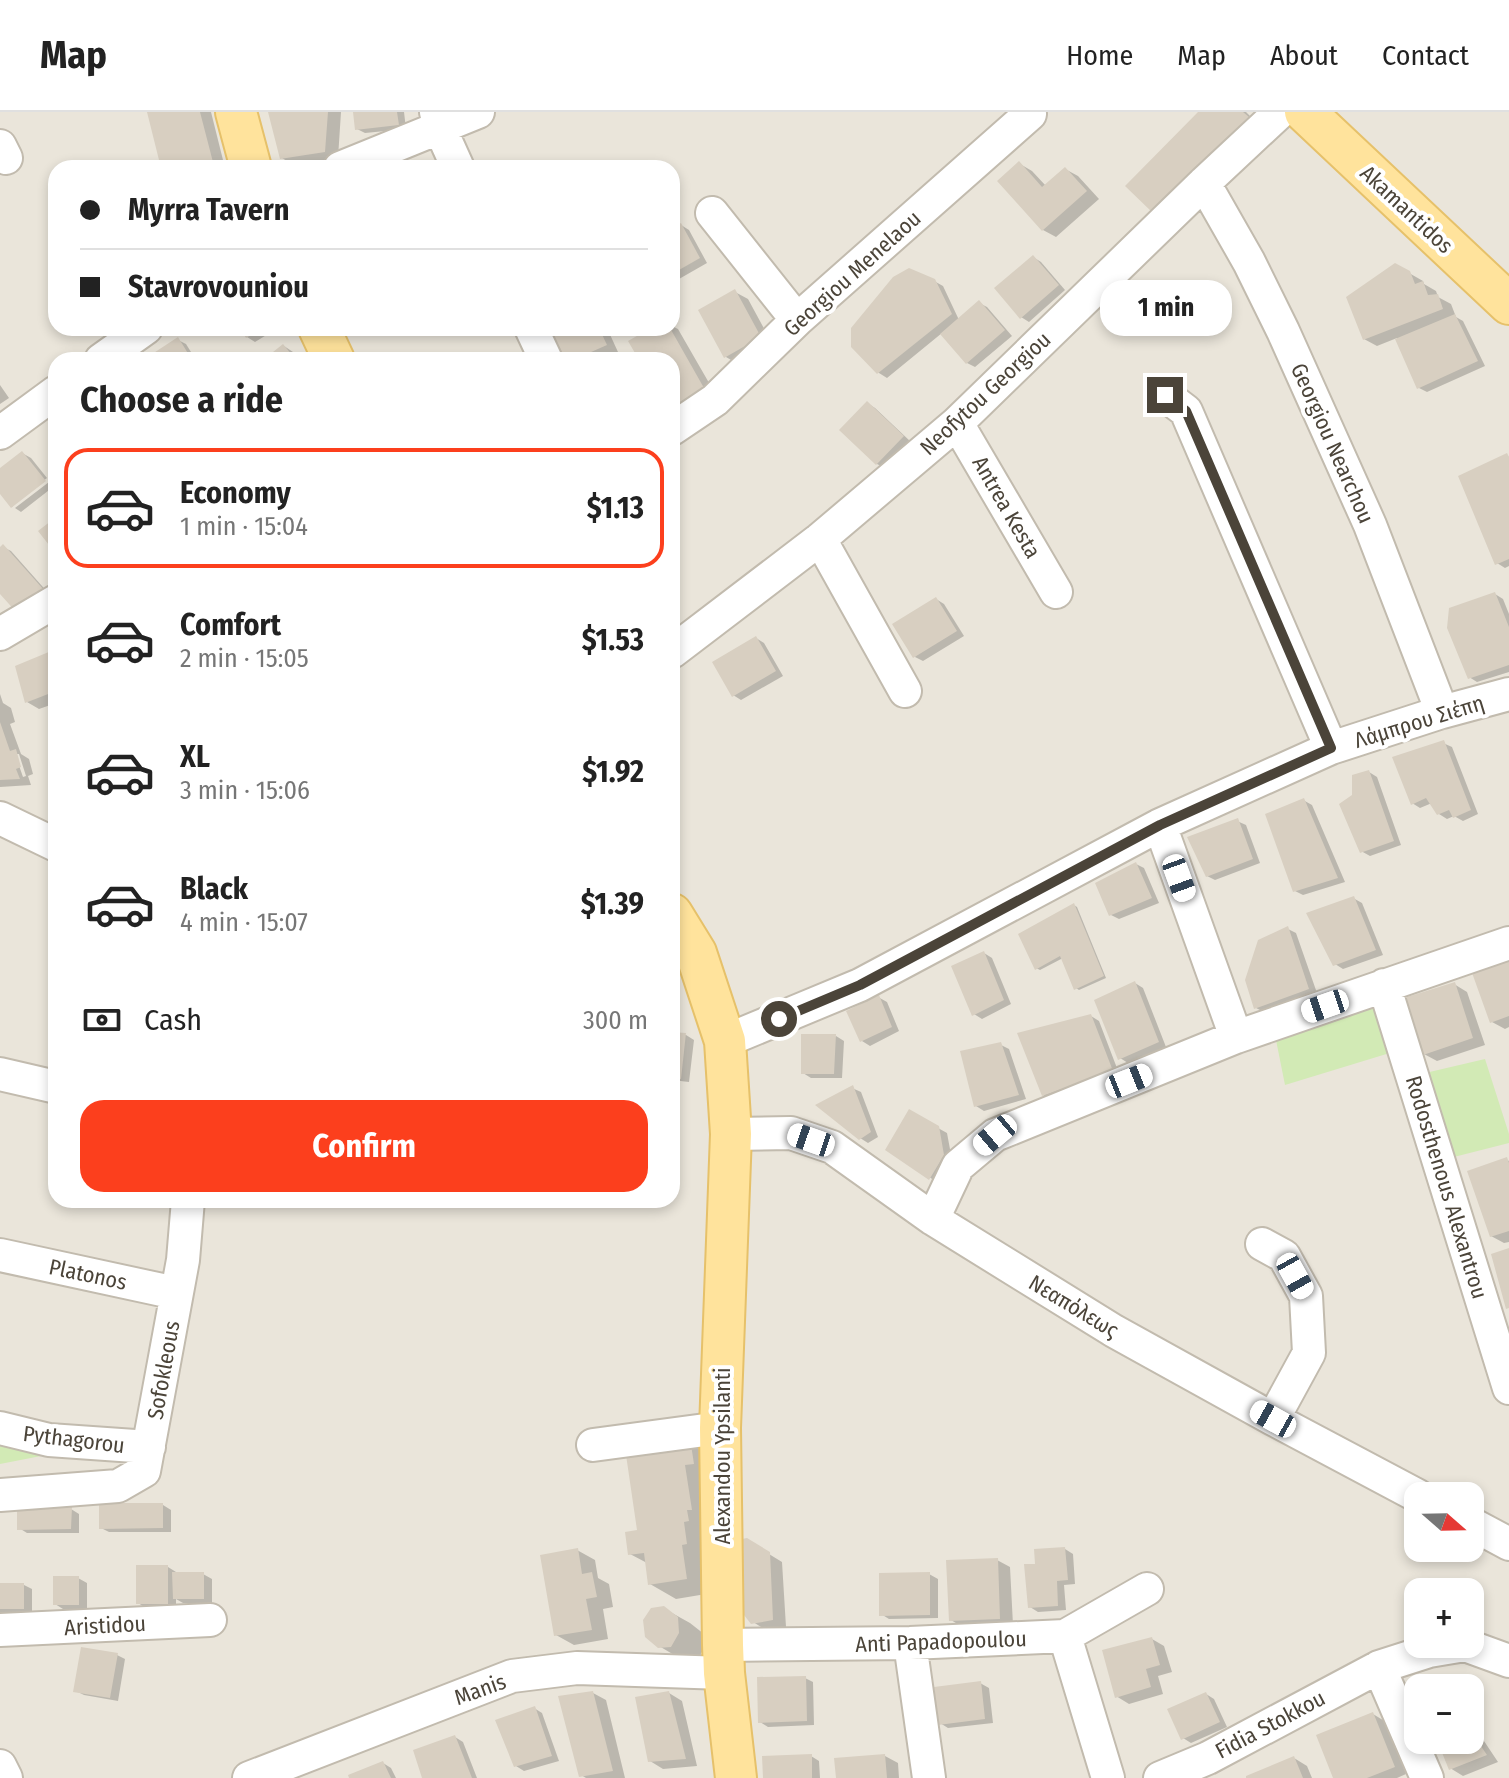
<!DOCTYPE html>
<html lang="en">
<head>
<meta charset="utf-8">
<style>
  body { margin:0; font-family:"Fira Sans Condensed",sans-serif; background:#f2f2f2; color:#222; height:100vh; display:flex; flex-direction:column; font-size:30px; white-space:nowrap }
  * { box-sizing:border-box; margin:0 }
  p { font-size:26px; color:#767676 }
  .icon { flex:none; width:44px; height:44px; fill:none; stroke:currentColor; stroke-width:2; stroke-linecap:round; stroke-linejoin:round }
  .map { position:relative; flex:1; overflow:hidden }
  .sheet { position:absolute; left:48px; top:240px; width:632px; height:856px; display:flex; flex-direction:column; background:#fff; border-radius:24px; box-shadow:0 4px 12px #0003 }
  .sheet>* { flex:none }
  .top-card { position:absolute; left:48px; top:48px; width:632px; height:176px; border-radius:24px; box-shadow:0 4px 12px #0003; display:grid; align-content:center; height:176px; padding:0 32px; background:#fff }
  .needle { width:52px; rotate:110deg }
  .fabs { position:absolute; left:1404px; top:1370px; display:grid; gap:16px }
  .fabs a { display:grid; place-items:center; width:80px; height:80px; border-radius:16px; background:#fff; box-shadow:0 4px 12px #0003; font-size:40px }
  .end { position:absolute; width:36px; height:36px; margin:-18px; border:10px solid #4b4439; background:#fff; box-shadow:0 0 0 4px #fff }
  .from { border-radius:50% }
  .bubble { position:absolute; height:56px; border-radius:24px; background:#fff; box-shadow:0 4px 12px #0003; font-size:26px; font-weight:700; line-height:56px; text-align:center }
  .car { position:absolute; width:24px; height:48px; margin:-24px -12px; border-radius:10px; box-shadow:0 0 6px 2px #0007; background:linear-gradient(#fff 24%,#345 0 40%,#fff 0 76%,#345 0 86%,#fff 0) }
  .top-card b { display:flex; align-items:center; gap:28px; height:76px; font-size:30px }
  .top-card b+b { border-top:2px solid #e0e0e0 }
  .top-card i { width:20px; height:20px; background:#222 }
  ul { padding:0; list-style:none }
  li { display:flex; align-items:center; gap:24px; height:120px; margin:0 16px 12px; padding:0 16px; border:4px solid transparent; border-radius:24px }
  li div { flex:1 }
  li b { display:block; font-size:30px }
  li em { font-style:normal; font-weight:700 }
  li.active { border-color:#fc3f1d }
  li>.icon { width:72px; height:72px; stroke-width:1.5 }
  h2 { padding:0 32px; font-size:36px; line-height:96px }
  .pay { display:flex; align-items:center; gap:20px; height:88px; padding:0 32px; font-size:30px }
  .pay p { margin-inline-start:auto }
  .action { display:flex; gap:16px; margin-top:auto; padding:16px 32px }
  .action a { flex:1; height:92px; border-radius:24px; background:#fc3f1d; color:#fff; font-size:32px; font-weight:700; line-height:92px; text-align:center }
  header { display:flex; align-items:center; gap:48px; box-sizing:border-box; height:112px; padding:0 40px; background:#fff; border-bottom:2px solid #e0e0e0 }
  header strong { font-size:38px }
  nav { display:flex; gap:44px; margin-inline-start:auto; font-size:28px }
  .map>svg:first-child { display:block }
  .residential { fill:#eae5da; fill-rule:evenodd }
  .green { fill:#d2eab5 }
  .shadow { fill:#0003; fill-rule:evenodd }
  .building { fill:#d8cfc1 }
  .lines { fill:none; stroke-linecap:round; stroke-linejoin:round }
  .minor-casing { stroke:#c2bbae; stroke-width:36 }
  .major-casing { stroke:#e6c16a; stroke-width:44 }
  .minor { stroke:#fff; stroke-width:32 }
  .major { stroke:#ffe39c; stroke-width:40 }
  .route { stroke:#4b4439; stroke-width:10 }
  .labels { text-anchor:middle; stroke-width:8; stroke-linejoin:round; paint-order:stroke }
  .street-label { font-size:22px; fill:#4b4439; stroke:#fff }
</style>
</head>
<body>
<header>
<strong>Map</strong>
<nav><a>Home</a><a>Map</a><a>About</a><a>Contact</a></nav>
</header>
<div class="map">
<svg width="1509" height="1666" viewBox="0 0 1509 1666">
  <rect width="100%" height="100%" fill="#f6f3ec"/>
  <path class="residential" d="M0,0H1509V1666H0ZM56,56H672V216H56ZM56,248H672V1088H56ZM1418,1384H1470V1436H1418ZM1418,1480H1470V1532H1418ZM1418,1576H1470V1628H1418Z"/>
  <path class="green" d="M1377,888L1393,940L1285,973L1275,923Z
    M1485,947L1509,1022V1031L1446,1047L1421,962Z
    M0,1331L41,1344L0,1352Z"/>
  <path class="shadow" d="M149,0H211L225,56H163Z
    M270,0H341L338,46L295,54L282,46Z
    M355,0H407H404L406,17L365,21L357,17Z
    M1201,0H1246L1260,14L1168,108Z
    M1020,52L1032,59L1046,74L1065,57L1078,64L1099,87L1056,125L1043,118Z
    M681,113L689,118L707,151L672,171V119Z
    M1033,145L1041,150L1065,178L1029,210L1021,205Z
    M1395,153L1423,169L1424,172L1436,179L1438,185L1451,192L1456,205L1463,209L1485,254L1427,280L1419,276L1397,226L1377,234L1364,227Z
    M934,169L943,174L959,208L979,191L987,195L1012,224L975,255L967,251L942,221L887,266L879,261L853,235Z
    M735,180L748,187L773,233L738,252L726,245Z
    M672,214L678,217L716,283L672,298V248H641L655,216H672Z
    M242,216H278L255,230L247,225Z
    M355,216H378L365,223Z
    M553,216H607L618,240L601,248H567Z
    M178,228L186,232L196,248H147Z
    M284,234L296,242L301,248H267Z
    M0,273L9,286L0,292Z
    M867,291L875,296L911,330L885,356L877,352Z
    M22,341L31,346L47,366L13,393V395L0,379V358Z
    M1507,344L1509,345V454L1505,456L1497,451Z
    M49,370L53,375L21,400L15,396Z
    M3,435L11,439L50,483L0,479V437Z
    M1495,482L1503,487L1509,502V560L1477,570L1469,565Z
    M936,487L944,492L964,524L923,549L915,545Z
    M756,526L764,531L783,564L741,588L733,583Z
    M56,539V591L39,597L27,590Z
    M0,582L3,591L11,596L15,610L10,612L21,642L29,647L33,662L28,664L31,673L0,675ZM15,642H19L26,664L23,665Z
    M1443,631L1452,635L1478,702L1463,709L1454,704L1447,707L1439,702L1432,691L1420,696L1412,691Z
    M1369,660L1377,665L1401,733L1370,744L1361,739Z
    M1303,688L1312,693L1345,770L1303,783L1295,779Z
    M1237,709L1246,713L1260,751L1215,768L1207,764Z
    M1136,752L1144,756L1159,791L1119,807L1111,803Z
    M1353,786L1362,791L1383,843L1343,857L1335,852Z
    M1074,793L1077,795L1106,866L1079,878L1076,876L1063,846L1040,858L1036,856Z
    M1288,817L1296,821L1317,881L1264,900L1256,896Z
    M984,841L992,846L1011,892L982,907L974,902Z
    M1509,847V915L1505,917L1492,910Z
    M1135,871L1143,876L1166,935L1128,951L1120,946Z
    M1454,872L1467,880L1485,933L1437,949L1424,942Z
    M878,885L887,890L899,919L870,934L862,929Z
    M1091,904L1099,909L1120,964L1051,988L1043,983Z
    M672,922L686,923L694,928L689,970L672,968Z
    M836,924L844,929L842,966H811L803,961Z
    M1001,933L1009,937L1026,987L984,999L976,994Z
    M852,976L861,980L878,1025L868,1031L860,1026Z
    M909,1000L947,1021L952,1048L938,1071L888,1037Z
    M1507,1048L1509,1049V1130L1504,1131L1491,1124Z
    M689,1328L715,1343L712,1481L676,1487L650,1472L647,1451L630,1442L639,1420Z
    M163,1393L171,1398V1420H109L101,1416Z
    M71,1397L79,1402V1421H27L19,1416Z
    M746,1428L782,1450L786,1515L766,1518L753,1510Z
    M1065,1437L1073,1442L1075,1472L1064,1473L1066,1498L1038,1500L1030,1495L1037,1454Z
    M577,1438L595,1448L598,1466L609,1472L613,1495L603,1497L608,1527L574,1533L556,1523Z
    M997,1448L1010,1455L1013,1513L964,1516L951,1508Z
    M168,1455L176,1460V1462H203L212,1467V1491H183L176,1487V1496H146L138,1491Z
    M929,1462L938,1467V1506L889,1507L881,1502Z
    M78,1466L87,1471V1497H63L55,1492Z
    M0,1473H24L32,1477V1500L0,1501Z
    M663,1496L690,1511L704,1522V1536L697,1549L686,1550L659,1534Z
    M1152,1527L1164,1534L1172,1560L1158,1564L1163,1582L1129,1592L1116,1584Z
    M117,1543L125,1547L118,1589L84,1583L76,1579Z
    M805,1566L813,1570L814,1613L768,1615L760,1610Z
    M1434,1566L1448,1576H1419Z
    M980,1571L989,1576L993,1611L948,1616L940,1611Z
    M593,1581L606,1588L625,1666H586L581,1663Z
    M669,1581L682,1589L697,1654L663,1657L650,1649Z
    M1206,1582L1214,1587L1227,1615L1191,1631L1183,1626Z
    M534,1596L542,1601L559,1649L524,1659L516,1654Z
    M1373,1602L1386,1610L1406,1662L1397,1666H1335Z
    M1470,1608L1498,1650L1463,1664L1450,1656L1439,1628H1470Z
    M455,1625L463,1630L477,1666H425Z
    M811,1644L819,1649L820,1666H765Z
    M885,1644L898,1651L899,1666H838Z
    M1294,1646L1307,1654L1312,1666H1249Z
    M383,1651L391,1656L396,1666H352Z"/>
  <path class="building" d="M147,0H200L214,54L208,56H161Z
    M268,0H328L325,40L280,47Z
    M353,0H397L399,13L355,18Z
    M1198,0H1243L1249,5L1154,102L1125,74Z
    M1019,49L1042,75L1065,55L1087,79L1042,119L997,69Z
    M681,111L700,146L672,162V116Z
    M1033,143L1059,173L1020,207L994,176Z
    M1395,151L1410,159L1415,172L1423,169L1428,183L1438,182L1443,197L1363,228L1346,185Z
    M909,156L935,167L952,202L877,262L851,235V216L893,165Z
    M735,177L761,225L724,246L698,198Z
    M979,188L1005,218L966,252L940,222Z
    M1455,202L1478,249L1417,277L1395,227Z
    M240,216H263L246,226Z
    M550,216H599L607,233L573,248H565Z
    M651,216H670L704,276L672,295V248H639L628,229Z
    M178,225L192,248H143Z
    M283,232L296,248H263Z
    M867,289L904,324L876,353L839,318Z
    M22,339L46,369L11,396L0,382V356Z
    M1507,341L1509,345V447L1495,453L1458,364Z
    M56,405V442L38,419Z
    M3,432L44,478L17,501L0,482V435Z
    M1495,480L1509,515V553L1468,567L1447,516L1449,496Z
    M936,485L957,519L913,546L892,512Z
    M756,524L776,559L732,585L712,550Z
    M56,537V579L25,591L15,554Z
    M0,610L10,639L16,637L21,655L16,657L20,667L0,668Z
    M1444,628L1471,698L1453,706L1449,698L1437,703L1426,686L1411,693L1392,645Z
    M1369,658L1394,729L1360,741L1339,692L1352,683V663Z
    M1304,686L1338,766L1293,780L1265,702Z
    M1238,706L1253,747L1206,765L1187,725Z
    M1136,750L1152,786L1109,804L1095,771Z
    M1354,784L1376,838L1333,854L1306,801Z
    M1074,791L1104,864L1074,878L1060,844L1035,858L1018,822Z
    M1288,814L1309,877L1254,897L1245,868L1258,828Z
    M984,839L1004,888L972,904L951,854Z
    M1509,844V904L1490,911L1471,858Z
    M1135,869L1159,930L1118,948L1094,888Z
    M1455,870L1473,926L1423,943L1404,886Z
    M879,883L892,915L860,930L846,899Z
    M1091,902L1113,959L1042,984L1017,921Z
    M672,920L686,921L681,967L672,966Z
    M801,922H836L834,962H801Z
    M1001,930L1019,983L974,995L960,939Z
    M853,973L871,1020L859,1028L815,993Z
    M909,997L939,1014L944,1043L929,1068L885,1038Z
    M1507,1045L1509,1051V1119L1490,1125L1467,1059Z
    M1509,1136V1196L1506,1197L1491,1142Z
    M690,1326L694,1352L685,1353L692,1398H687L689,1409L684,1410L687,1432L682,1433L687,1467L648,1473L644,1441L628,1443L625,1420L637,1418L625,1336Z
    M99,1391H163V1416L99,1417Z
    M17,1395H72L71,1417L17,1418Z
    M747,1426L770,1440L773,1508L751,1512L744,1503L740,1430L742,1427Z
    M1065,1435L1068,1468L1057,1469L1058,1494L1028,1496L1024,1452H1035L1034,1437Z
    M578,1436L582,1462L592,1460L597,1485L586,1487L592,1518L554,1524L540,1443Z
    M998,1446L1000,1507L949,1509L946,1448Z
    M136,1453H168V1492H136Z
    M172,1460H204V1487H173Z
    M930,1460V1503L879,1504V1461Z
    M53,1464H79V1493H53Z
    M0,1471H24V1497H0Z
    M664,1494L678,1505L679,1521L671,1535L658,1536L645,1525L643,1508L651,1496Z
    M1152,1525L1160,1553L1146,1557L1151,1575L1115,1586L1102,1538Z
    M81,1535L118,1541L110,1586L73,1580Z
    M806,1564L807,1609L758,1611L757,1565Z
    M1434,1564L1442,1576H1417L1416,1573Z
    M981,1569L985,1607L938,1613L934,1575Z
    M593,1579L613,1659L579,1665L558,1584Z
    M669,1579L686,1647L648,1650L635,1585Z
    M1206,1580L1220,1610L1181,1628L1167,1597Z
    M535,1594L552,1644L514,1655L495,1608Z
    M1373,1600L1395,1655L1367,1666H1333L1316,1623Z
    M1470,1618L1487,1643L1449,1658L1437,1628H1470Z
    M455,1623L472,1666H422L413,1638Z
    M812,1642V1666H763L762,1644Z
    M885,1642L887,1666H836L834,1646Z
    M1294,1644L1303,1666H1246V1664Z
    M383,1649L391,1666H349L348,1663Z"/>
  <g class="lines">
    <defs>
      <path id="minor" d="M436,0L440,16L458,56
        M0,34L6,46
        M340,56L478,0
        M1204,71L1249,150L1283,219L1370,413L1442,600
        M712,101L797,208
        M531,216L546,248
        M101,248L146,216
        M1165,283L1186,299L1331,636
        M957,311L1056,480
        M672,317L715,288L797,208L1030,2
        M0,321L56,280
        M820,427L905,579
        M0,522L56,489
        M672,540L820,427L957,311L1204,71L1280,0
        M0,706L56,733
        M1160,713L1236,925
        M1384,873L1509,1276
        M725,929L860,873L1160,713L1331,636L1442,600L1509,582
        M0,962L56,975
        M731,1022L791,1021L832,1035L933,1107L1114,1219L1273,1307L1418,1384
        M933,1107L958,1054L995,1023L1236,925L1509,831
        M1262,1132L1284,1144L1306,1184L1309,1241L1273,1307
        M0,1143L176,1181
        M0,1316L49,1328L149,1335
        M593,1333L720,1316
        M0,1383L118,1374L144,1359L183,1148L188,1088
        M1470,1411L1509,1432
        M0,1518L210,1508
        M1065,1524L1108,1666
        M910,1531L929,1666
        M723,1533L910,1531L1065,1524L1147,1477
        M1379,1555L1427,1666
        M0,1654L6,1666
        M249,1666L512,1564L577,1556L724,1561
        M1160,1666L1208,1646L1379,1555L1429,1539L1465,1533L1509,1549"/>
      <path id="major" d="M236,0L251,56
        M1305,0L1509,192
        M319,216L334,248
        M672,802L696,841L725,929L731,1022L720,1316L723,1533L724,1561L736,1666"/>
    </defs>
    <use href="#minor" class="minor-casing"/>
    <use href="#major" class="major-casing"/>
    <use href="#minor" class="minor"/>
    <use href="#major" class="major"/>
  </g>
  <g class="lines">
    <path class="route" d="M779,907L860,873L1160,713L1331,636L1186,299L1165,283"/>
  </g>
  <g class="labels">
    <g class="street-label">
      <text transform="translate(1407 97) rotate(43)" y="8">Akamantidos</text>
      <text transform="translate(852 161) rotate(-42)" y="8">Georgiou Menelaou</text>
      <text transform="translate(985 281) rotate(-43)" y="8">Neofytou Georgiou</text>
      <text transform="translate(1333 331) rotate(66)" y="8">Georgiou Nearchou</text>
      <text transform="translate(1007 395) rotate(60)" y="8">Antrea Kesta</text>
      <text transform="translate(1419 609) rotate(-17)" y="8">Λάμπρου Σιέπη</text>
      <text transform="translate(1447 1075) rotate(73)" y="8">Rodosthenous Alexantrou</text>
      <text transform="translate(88 1162) rotate(12)" y="8">Platonos</text>
      <text transform="translate(1074 1194) rotate(31)" y="8">Νεαπόλεως</text>
      <text transform="translate(163 1258) rotate(-80)" y="8">Sofokleous</text>
      <text transform="translate(74 1327) rotate(7)" y="8">Pythagorou</text>
      <text transform="translate(722 1344) rotate(-90)" y="8">Alexandou Ypsilanti</text>
      <text transform="translate(105 1513) rotate(-3)" y="8">Aristidou</text>
      <text transform="translate(941 1529) rotate(-2)" y="8">Anti Papadopoulou</text>
      <text transform="translate(480 1577) rotate(-20)" y="8">Manis</text>
      <text transform="translate(1270 1612) rotate(-28)" y="8">Fidia Stokkou</text>
    </g>
  </g>
</svg>
<div class="fabs">
<a><svg class="needle" viewBox="-14 -14 28 28"><path d="M0-13l5 13h-10z" fill="#e53935"/><path d="M0 13l5-13h-10z" fill="#767676"/></svg></a>
<a>+</a>
<a>−</a>
</div>
<i class="end from" style="left:779px;top:907px"></i>
<i class="end" style="left:1165px;top:283px"></i>
<div class="bubble" style="left:1100px;top:168px;width:132px">1 min</div>
<i class="car" style="left:1179px;top:766px;rotate:160deg"></i>
<i class="car" style="left:1325px;top:894px;rotate:251deg"></i>
<i class="car" style="left:1129px;top:969px;rotate:68deg"></i>
<i class="car" style="left:995px;top:1023px;rotate:230deg"></i>
<i class="car" style="left:811px;top:1028px;rotate:289deg"></i>
<i class="car" style="left:1295px;top:1164px;rotate:151deg"></i>
<i class="car" style="left:1273px;top:1307px;rotate:299deg"></i>
<div class="top-card">
<b><i class="from"></i>Myrra Tavern</b>
<b><i></i>Stavrovouniou</b>
</div>
<section class="sheet">
<h2>Choose a ride</h2>
<ul>
<li class="active"><svg class="icon" aria-label="car" viewBox="0 0 24 24"><path d="M5 17H2v-5l4-1 3-4h7l3 4 3 1v5h-3M9 17h6M6 11h13"/><circle cx="7" cy="17" r="2"/><circle cx="17" cy="17" r="2"/></svg><div><b>Economy</b><p>1 min · 15:04</p></div><em>$1.13</em></li>
<li><svg class="icon" aria-label="car" viewBox="0 0 24 24"><path d="M5 17H2v-5l4-1 3-4h7l3 4 3 1v5h-3M9 17h6M6 11h13"/><circle cx="7" cy="17" r="2"/><circle cx="17" cy="17" r="2"/></svg><div><b>Comfort</b><p>2 min · 15:05</p></div><em>$1.53</em></li>
<li><svg class="icon" aria-label="car" viewBox="0 0 24 24"><path d="M5 17H2v-5l4-1 3-4h7l3 4 3 1v5h-3M9 17h6M6 11h13"/><circle cx="7" cy="17" r="2"/><circle cx="17" cy="17" r="2"/></svg><div><b>XL</b><p>3 min · 15:06</p></div><em>$1.92</em></li>
<li><svg class="icon" aria-label="car" viewBox="0 0 24 24"><path d="M5 17H2v-5l4-1 3-4h7l3 4 3 1v5h-3M9 17h6M6 11h13"/><circle cx="7" cy="17" r="2"/><circle cx="17" cy="17" r="2"/></svg><div><b>Black</b><p>4 min · 15:07</p></div><em>$1.39</em></li>
</ul>
<div class="pay"><svg class="icon" aria-label="cash" viewBox="0 0 24 24"><path d="M3 7h18v10H3z"/><circle cx="12" cy="12" r="2"/></svg>Cash<p>300 m</p></div>
<div class="action"><a>Confirm</a></div>
</section>
</div>
</body>
</html>
